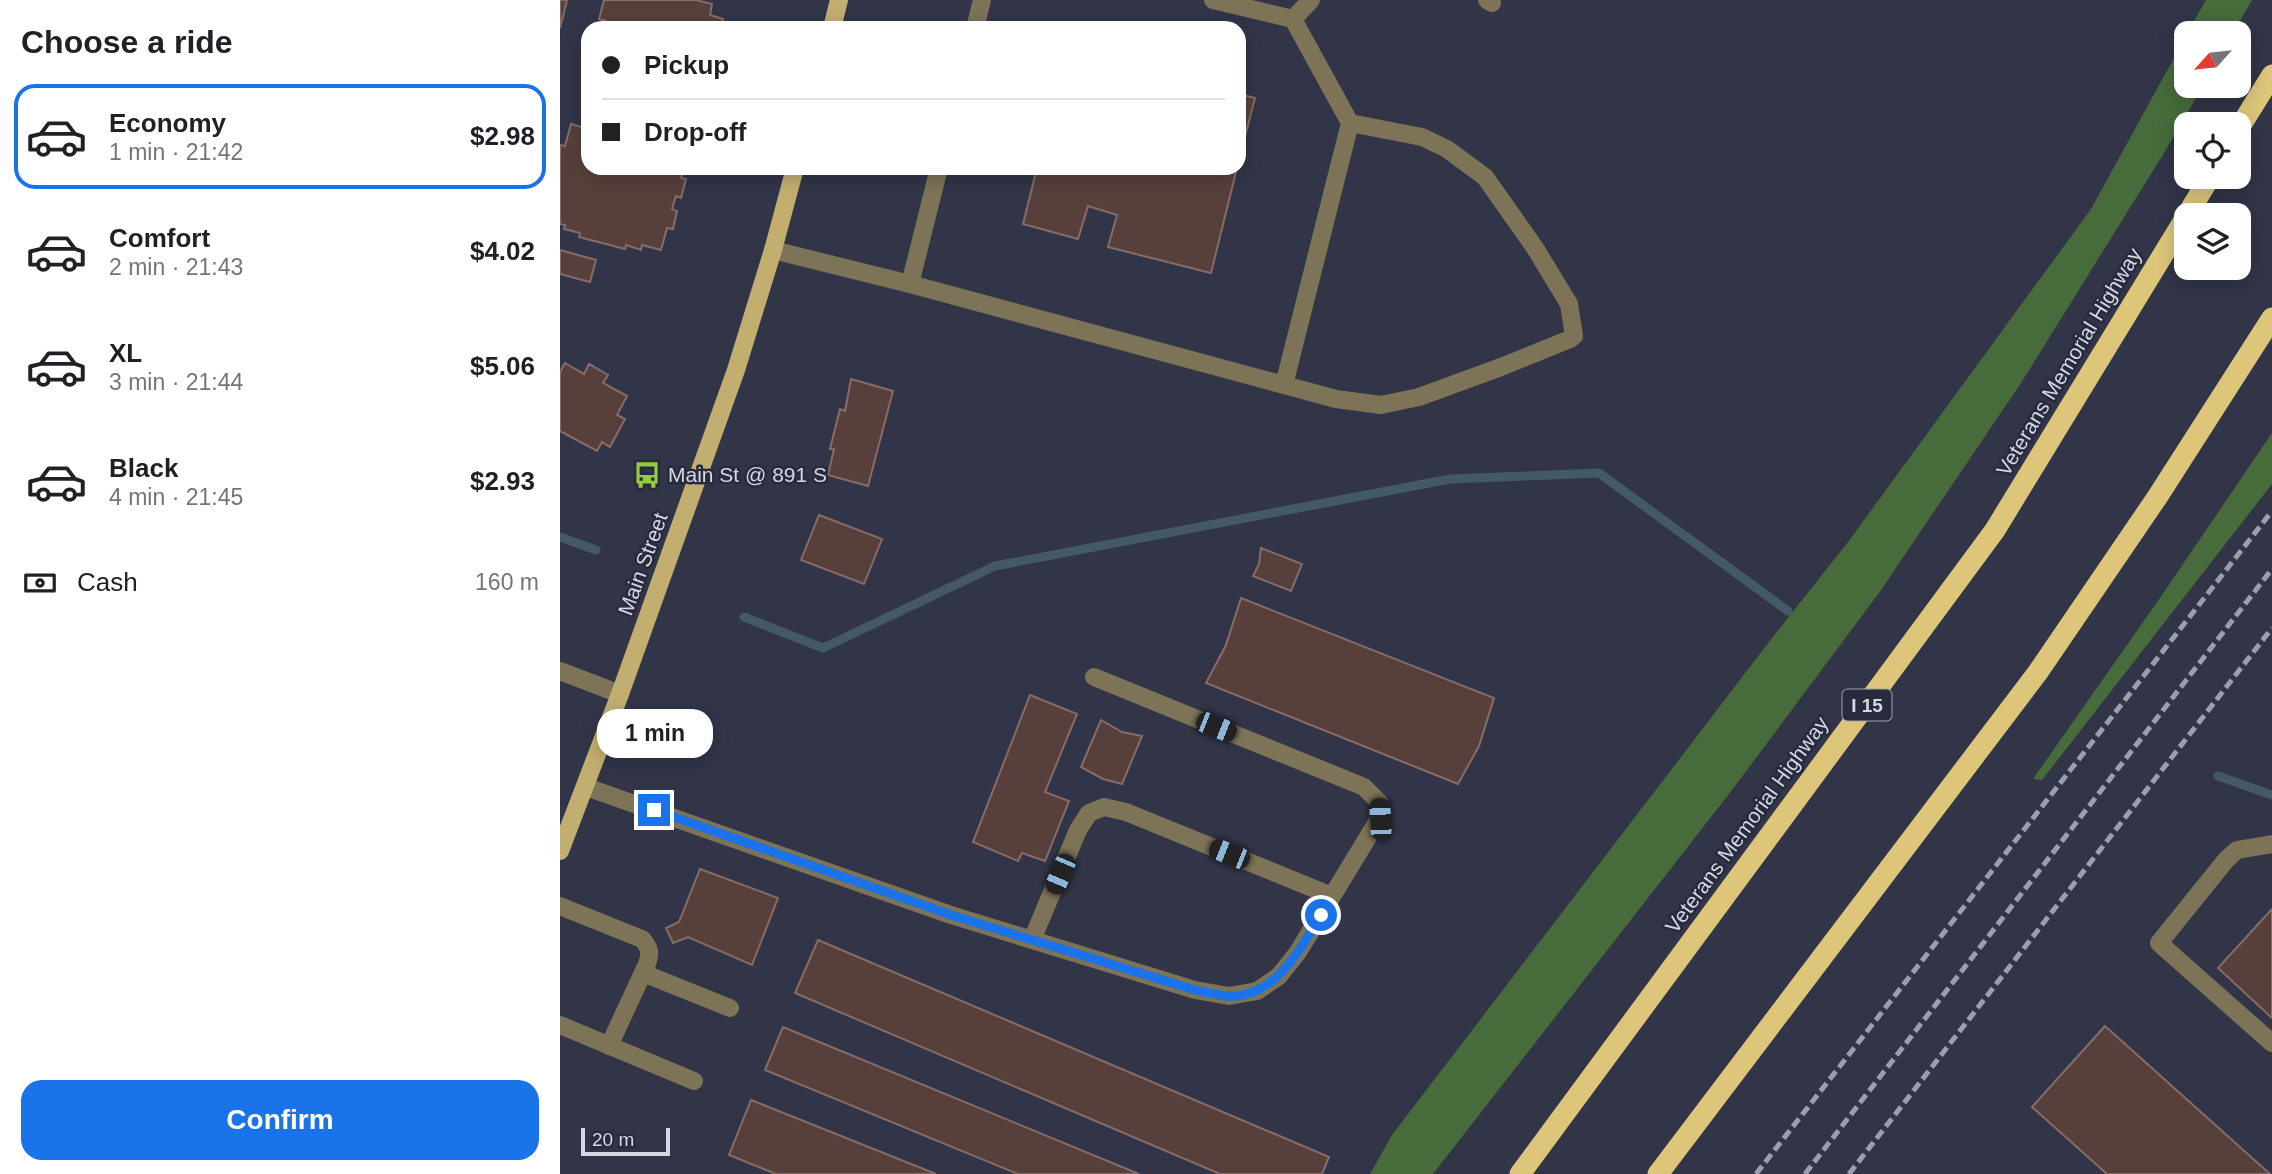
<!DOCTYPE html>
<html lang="en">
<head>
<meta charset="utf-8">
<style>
  body { margin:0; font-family:Arial,sans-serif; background:#f2f2f2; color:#202124; height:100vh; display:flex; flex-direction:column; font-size:26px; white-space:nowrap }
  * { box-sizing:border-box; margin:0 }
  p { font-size:23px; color:#757577 }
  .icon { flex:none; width:38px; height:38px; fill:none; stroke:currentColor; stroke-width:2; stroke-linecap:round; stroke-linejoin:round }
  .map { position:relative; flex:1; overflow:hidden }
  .panel { display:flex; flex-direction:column; background:#fff; width:560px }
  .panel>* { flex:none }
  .top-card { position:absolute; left:21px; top:21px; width:665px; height:154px; border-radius:21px; box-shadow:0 4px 18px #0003; display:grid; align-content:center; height:154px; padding:0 21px; background:#fff }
  .needle { width:46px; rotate:243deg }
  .fabs { position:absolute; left:1614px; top:21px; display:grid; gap:14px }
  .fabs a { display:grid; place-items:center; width:77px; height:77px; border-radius:14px; background:#fff; box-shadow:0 4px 18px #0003; font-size:35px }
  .scale { position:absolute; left:21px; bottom:18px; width:89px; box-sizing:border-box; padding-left:7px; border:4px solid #d5d7e3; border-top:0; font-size:19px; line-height:24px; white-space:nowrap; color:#d5d7e3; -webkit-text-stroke:5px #282b3d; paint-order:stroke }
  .end { position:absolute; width:32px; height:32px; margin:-16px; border:9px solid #1a73e8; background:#fff; box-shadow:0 0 0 4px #fff }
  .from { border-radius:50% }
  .bubble { position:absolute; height:49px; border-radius:21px; background:#fff; box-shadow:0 4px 18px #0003; font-size:23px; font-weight:700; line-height:49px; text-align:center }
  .car { position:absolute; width:21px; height:42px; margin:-21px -10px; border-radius:9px; box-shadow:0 0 5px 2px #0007; background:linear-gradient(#222 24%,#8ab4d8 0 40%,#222 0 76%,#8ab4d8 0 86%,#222 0) }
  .top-card b { display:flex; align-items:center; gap:24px; height:66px; font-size:26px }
  .top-card b+b { border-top:2px solid #e0e0e0 }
  .top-card i { width:18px; height:18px; background:#202124 }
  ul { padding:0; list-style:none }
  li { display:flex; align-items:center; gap:21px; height:105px; margin:0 14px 10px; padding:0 7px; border:4px solid transparent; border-radius:21px }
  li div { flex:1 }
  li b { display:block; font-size:26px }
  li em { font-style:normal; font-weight:700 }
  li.on { border-color:#1a73e8 }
  li>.icon { width:63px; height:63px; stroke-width:1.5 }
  h2 { padding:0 21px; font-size:32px; line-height:84px }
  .pay { display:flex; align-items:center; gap:18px; height:77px; padding:0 21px; font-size:26px }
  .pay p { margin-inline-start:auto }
  .action { display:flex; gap:14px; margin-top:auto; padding:14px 21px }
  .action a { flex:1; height:80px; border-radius:21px; background:#1a73e8; color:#fff; font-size:28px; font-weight:700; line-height:80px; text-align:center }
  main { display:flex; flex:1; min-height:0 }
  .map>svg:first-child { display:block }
  .green { fill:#476b3b }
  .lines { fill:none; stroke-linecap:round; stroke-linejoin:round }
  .stream { stroke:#435963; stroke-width:9 }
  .building { fill:#57403c; stroke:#866c68; stroke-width:2 }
  .minor { stroke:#7d7356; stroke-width:18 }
  .major { stroke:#c2af70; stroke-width:18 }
  .highway { stroke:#ddc67a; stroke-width:21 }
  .rail { stroke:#9c9ead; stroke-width:5; stroke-dasharray:10 5; stroke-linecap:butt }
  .route { stroke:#1a73e8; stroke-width:9 }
  .labels { text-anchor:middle; stroke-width:5; stroke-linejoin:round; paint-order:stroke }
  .shield { fill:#282b3d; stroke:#a1a3b1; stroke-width:2 }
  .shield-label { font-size:19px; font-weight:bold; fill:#d5d7e3 }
  .street-label { font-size:21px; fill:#d5d7e3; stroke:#282b3d }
  .poi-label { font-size:21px; fill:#d5d7e3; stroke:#282b3d; text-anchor:start }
</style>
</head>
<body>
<main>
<section class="panel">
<h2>Choose a ride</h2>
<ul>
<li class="on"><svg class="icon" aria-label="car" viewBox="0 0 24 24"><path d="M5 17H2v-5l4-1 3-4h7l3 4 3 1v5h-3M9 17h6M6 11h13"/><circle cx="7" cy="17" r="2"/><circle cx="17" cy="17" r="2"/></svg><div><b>Economy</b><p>1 min · 21:42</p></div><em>$2.98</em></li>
<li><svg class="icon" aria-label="car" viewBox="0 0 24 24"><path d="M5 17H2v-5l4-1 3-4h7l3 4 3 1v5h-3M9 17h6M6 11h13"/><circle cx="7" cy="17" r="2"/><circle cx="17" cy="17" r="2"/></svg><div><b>Comfort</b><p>2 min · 21:43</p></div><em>$4.02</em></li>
<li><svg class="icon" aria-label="car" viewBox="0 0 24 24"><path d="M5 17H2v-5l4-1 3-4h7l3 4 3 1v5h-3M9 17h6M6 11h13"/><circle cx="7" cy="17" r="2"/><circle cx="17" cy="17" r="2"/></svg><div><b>XL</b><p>3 min · 21:44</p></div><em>$5.06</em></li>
<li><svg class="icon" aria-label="car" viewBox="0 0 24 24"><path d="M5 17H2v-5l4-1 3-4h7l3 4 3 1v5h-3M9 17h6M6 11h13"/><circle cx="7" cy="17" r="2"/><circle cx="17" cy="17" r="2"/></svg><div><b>Black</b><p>4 min · 21:45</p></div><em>$2.93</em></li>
</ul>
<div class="pay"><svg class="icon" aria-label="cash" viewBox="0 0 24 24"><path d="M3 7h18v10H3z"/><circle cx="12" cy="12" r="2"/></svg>Cash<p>160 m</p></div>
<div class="action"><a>Confirm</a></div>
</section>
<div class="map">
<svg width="1712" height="1174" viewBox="0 0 1712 1174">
  <rect width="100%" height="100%" fill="#323548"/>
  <path class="green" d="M1646,0H1692L1673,33H1627Z
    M1626,36V86H1643L1604,153L1461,383L1319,593L1172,790L873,1174H810L832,1135L1212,638L1288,542L1531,209Z
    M1712,433V484L1482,780L1473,779L1602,595Z"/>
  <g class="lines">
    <path class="stream" d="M0,537L36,550
      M184,617L263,648L435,566L890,479L1039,473L1228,611
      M1658,776L1712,795"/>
  </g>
  <path class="building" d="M0,0H7L0,28Z
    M44,0H136L152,4L150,15L163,19L160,28H44L46,21L39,19Z
    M679,94L695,98L679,160Z
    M11,124L28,129V168H124L121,178L126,179L121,198L116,196L112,209L117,211L113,229L107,228L101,250L82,245L81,250L66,245L65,249L19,237L20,233L4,229L5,225L0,224V145L5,146Z
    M477,168H677L651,273L548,247L557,215L528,206L518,239L463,224Z
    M0,250L36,260L30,282L0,274Z
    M5,363L24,374L29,364L48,375L43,383L67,396L57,415L65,419L50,447L42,442L37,451L0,431V372Z
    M291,379L333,391L308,486L268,475L274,449H270L280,409L285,411Z
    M259,515L322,539L304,584L241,560Z
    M701,548L742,564L731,591L693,576L699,564Z
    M681,598L934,698L919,746L898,784L646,683L666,645Z
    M470,695L517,714L485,792L509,801L485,861L462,853L458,861L413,842Z
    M541,720L562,732L582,736L562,784L543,779L521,767Z
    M140,869L218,898L192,965L128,937L113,943L106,928L119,922Z
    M1712,909V1018L1658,968Z
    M258,940L769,1157L762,1174H660L235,993Z
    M1545,1026L1710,1174H1547L1472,1107Z
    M223,1027L579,1174H458L205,1070Z
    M191,1100L376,1174H216L169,1155Z"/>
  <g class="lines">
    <path class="minor" d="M653,0L733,19L790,123L724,385
      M927,0L932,3
      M733,19L751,0
      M415,28L422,0
      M213,250L350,284L776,399L821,405L859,397L941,367L1010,339L1014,336L1009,304L975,248L925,177L887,149L862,137L790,123
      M350,284L379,168
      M0,671L60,694
      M26,787L391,915L635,990L669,996L697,991L719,976L738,952L819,819V802L804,787L534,677
      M1712,844L1677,850L1666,860L1599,943L1712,1043
      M0,906L82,939C90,948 91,953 87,964L49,1046
      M472,940L518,830L529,813L544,807L566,812L772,896
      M83,973L170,1008
      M0,1025L134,1081"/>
    <path class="major" d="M272,28L279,0
      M0,851L60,694L176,370L213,250L235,168"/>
    <path class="highway" d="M1678,130L1712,75
      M1627,215L1650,177
      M960,1174L1435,530L1626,217
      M1098,1174L1478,672L1598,496L1712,318"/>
    <path class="rail" d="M1196,1174L1712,511
      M1245,1174L1712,569
      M1289,1174L1712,628"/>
  </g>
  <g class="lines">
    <path class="route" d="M94,810L391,915L635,990C646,992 657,995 667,996C715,999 740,949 761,915"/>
  </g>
  <defs>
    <symbol id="bus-bare" viewBox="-9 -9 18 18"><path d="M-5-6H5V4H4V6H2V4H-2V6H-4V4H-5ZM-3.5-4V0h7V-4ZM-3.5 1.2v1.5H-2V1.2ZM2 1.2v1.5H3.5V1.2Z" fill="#90cd40" stroke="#282b3d" stroke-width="2.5" paint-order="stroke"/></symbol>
  </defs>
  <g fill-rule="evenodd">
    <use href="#bus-bare" x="68" y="456" width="38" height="38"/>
  </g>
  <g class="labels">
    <rect class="shield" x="1282.5" y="689.5" width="49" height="31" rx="5"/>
    <g class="shield-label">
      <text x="1307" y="712">I 15</text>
    </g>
    <g class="street-label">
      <text transform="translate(1509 362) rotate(-59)" y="7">Veterans Memorial Highway</text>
      <text transform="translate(83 564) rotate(-70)" y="7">Main Street</text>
      <text transform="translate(1187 825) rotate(-54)" y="7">Veterans Memorial Highway</text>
    </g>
    <g class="poi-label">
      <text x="108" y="482">Main St @ 891 S</text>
    </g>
  </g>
</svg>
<div class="fabs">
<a><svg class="needle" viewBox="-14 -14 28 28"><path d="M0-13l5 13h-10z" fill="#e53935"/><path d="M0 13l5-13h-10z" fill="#757577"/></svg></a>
<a><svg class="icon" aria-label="locate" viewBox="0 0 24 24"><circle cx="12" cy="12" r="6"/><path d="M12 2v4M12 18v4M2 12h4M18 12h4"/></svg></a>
<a><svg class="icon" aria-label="layers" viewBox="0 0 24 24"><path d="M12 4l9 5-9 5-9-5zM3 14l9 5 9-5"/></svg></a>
</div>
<div class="scale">20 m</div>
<i class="end from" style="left:761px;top:915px"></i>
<i class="end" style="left:94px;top:810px"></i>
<div class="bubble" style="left:37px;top:709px;width:116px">1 min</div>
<i class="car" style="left:656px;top:727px;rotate:112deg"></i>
<i class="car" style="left:820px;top:819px;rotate:357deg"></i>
<i class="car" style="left:669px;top:854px;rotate:292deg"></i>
<i class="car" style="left:500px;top:874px;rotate:203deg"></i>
<div class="top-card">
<b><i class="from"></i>Pickup</b>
<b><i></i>Drop-off</b>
</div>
</div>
</main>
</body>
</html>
